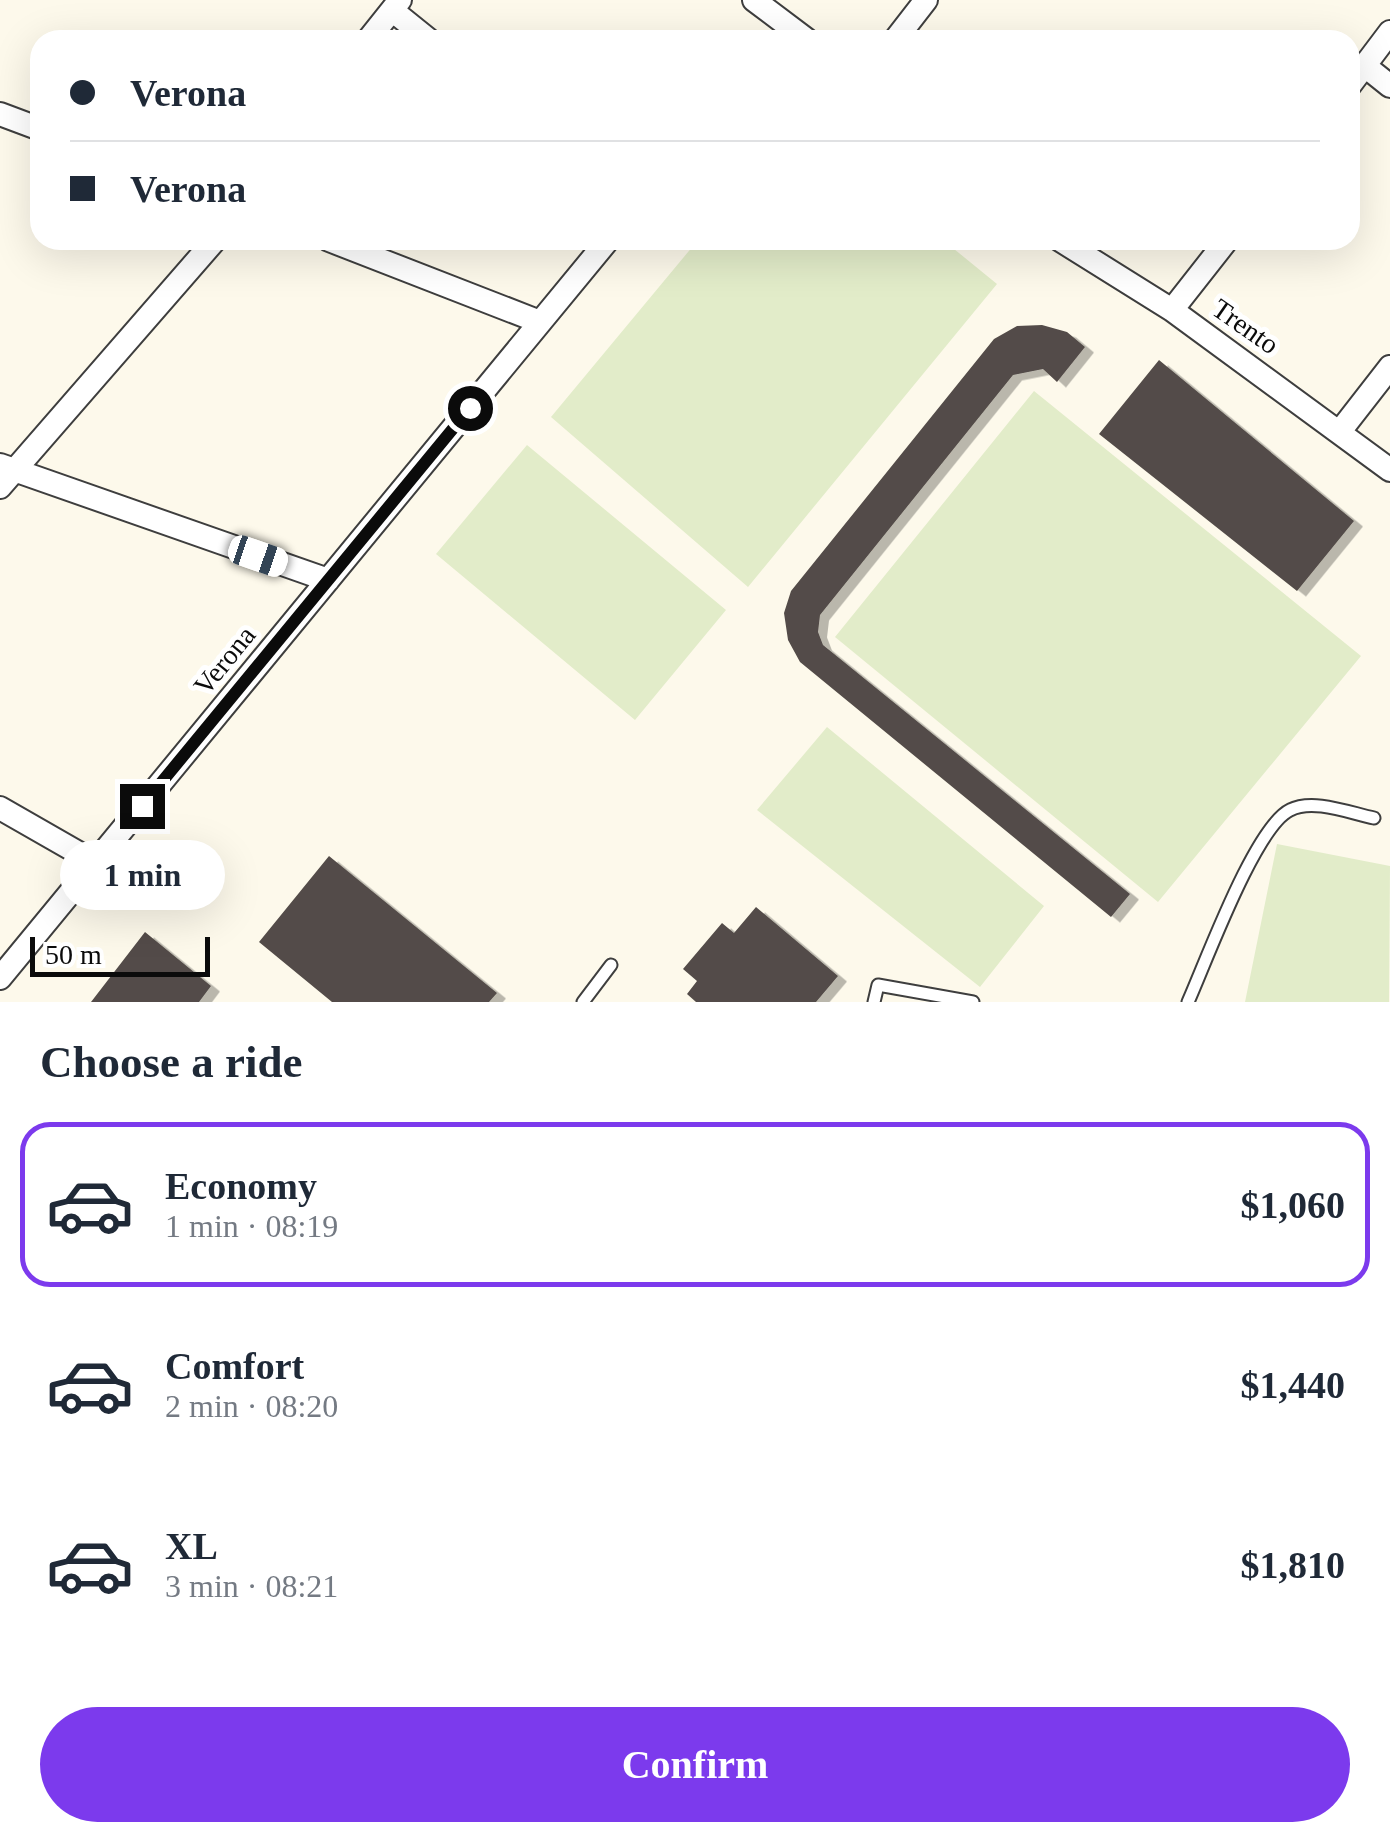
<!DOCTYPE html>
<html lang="en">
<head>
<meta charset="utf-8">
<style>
  body { margin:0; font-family:Georgia,serif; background:#f6f6f7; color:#1f2937; height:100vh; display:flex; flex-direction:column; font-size:38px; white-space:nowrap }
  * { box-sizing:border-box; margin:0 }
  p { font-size:32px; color:#747a83 }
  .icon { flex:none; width:55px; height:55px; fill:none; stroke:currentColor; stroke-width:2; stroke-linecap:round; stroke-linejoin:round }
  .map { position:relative; height:1002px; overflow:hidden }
  .details { display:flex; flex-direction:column; background:#fff; flex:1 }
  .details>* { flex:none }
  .hud { position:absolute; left:30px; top:30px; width:1330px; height:220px; border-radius:30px; box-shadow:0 10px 40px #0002; display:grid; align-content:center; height:220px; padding:0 40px; background:#fff }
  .scale { position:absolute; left:30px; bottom:25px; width:180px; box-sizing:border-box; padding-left:10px; border:5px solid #0b0b0b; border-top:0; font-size:28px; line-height:35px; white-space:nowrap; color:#0b0b0b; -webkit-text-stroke:8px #fff; paint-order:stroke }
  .end { position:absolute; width:45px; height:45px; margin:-22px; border:12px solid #0b0b0b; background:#fff; box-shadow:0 0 0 5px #fff }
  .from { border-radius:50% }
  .bubble { position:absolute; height:70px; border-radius:35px; background:#fff; box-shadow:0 10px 40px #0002; font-size:32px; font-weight:700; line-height:70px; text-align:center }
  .car { position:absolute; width:30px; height:60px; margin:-30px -15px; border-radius:12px; box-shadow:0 0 8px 2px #0007; background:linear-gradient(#fff 24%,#345 0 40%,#fff 0 76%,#345 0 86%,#fff 0) }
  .hud b { display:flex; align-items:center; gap:35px; height:95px; font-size:38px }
  .hud b+b { border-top:2px solid #e0e1e3 }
  .hud i { width:25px; height:25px; background:#1f2937 }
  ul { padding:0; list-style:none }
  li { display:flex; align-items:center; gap:30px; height:165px; margin:0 20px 15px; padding:0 20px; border:5px solid transparent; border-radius:30px }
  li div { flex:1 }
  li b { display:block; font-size:38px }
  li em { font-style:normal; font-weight:700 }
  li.active { border-color:#7c3aed }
  li>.icon { width:90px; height:90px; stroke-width:1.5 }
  h2 { padding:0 40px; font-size:45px; line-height:120px }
  .cta { display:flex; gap:20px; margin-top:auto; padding:20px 40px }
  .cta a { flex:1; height:115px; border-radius:60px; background:#7c3aed; color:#fff; font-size:40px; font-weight:700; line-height:115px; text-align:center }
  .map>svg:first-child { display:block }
  .pitch { fill:#e2ecc9 }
  .building { fill:#534c48; filter:url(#shadow) }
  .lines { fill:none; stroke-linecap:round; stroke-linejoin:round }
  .lane-casing { stroke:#3e3e3e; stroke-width:15 }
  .street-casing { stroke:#3e3e3e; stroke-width:26 }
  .lane { stroke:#fff; stroke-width:11 }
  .street { stroke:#fff; stroke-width:22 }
  .route { stroke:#0b0b0b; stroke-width:12 }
  .labels { text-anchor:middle; stroke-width:10; stroke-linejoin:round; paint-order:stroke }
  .street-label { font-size:28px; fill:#0b0b0b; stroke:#fff }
</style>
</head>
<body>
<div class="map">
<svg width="1390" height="1002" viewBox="0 0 1390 1002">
  <defs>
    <filter id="shadow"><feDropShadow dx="9" dy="5.5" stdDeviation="0" flood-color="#0004"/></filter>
  </defs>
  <rect width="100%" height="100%" fill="#fdf9eb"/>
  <path class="pitch" d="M698,240H943L997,284L748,587L551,417Z
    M1034,391L1361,656L1158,902L835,637Z
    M527,445L726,610L635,720L436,554Z
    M827,727L1044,906L980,987L757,810Z
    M1277,844L1390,866L1389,1002H1245Z"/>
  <path class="building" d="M1042,325L1067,332L1085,347L1057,382L1043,369L1013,375L820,615L818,632L823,645L1130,894L1111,917L800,662L788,640L784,613L791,591L994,339L1017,326Z
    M1159,360L1354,521L1297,591L1099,434Z
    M329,856L497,993L489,1002H332L259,942Z
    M756,907L838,976L816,1002H696L687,994L697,981L683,969L722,923L734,933Z
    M145,932L211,986L199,1002H91Z"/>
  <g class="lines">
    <defs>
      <path id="lane" d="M583,1002L611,965
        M874,1002L878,985L973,1002
        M1188,1002C1206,962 1255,827 1290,810C1313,798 1350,813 1374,818"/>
      <path id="street" d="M754,0L807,40
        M393,11L429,40
        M368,40L400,0
        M895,40L926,0
        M1365,66L1390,86
        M1350,85L1390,32
        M0,114L40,129
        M329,240L540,322
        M1060,240L1172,310L1390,470
        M1172,310L1227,240
        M1341,430L1390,367
        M0,465L328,580
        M0,487L215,240
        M0,808L96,863
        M0,978L608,240"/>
    </defs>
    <use href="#lane" class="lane-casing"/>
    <use href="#street" class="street-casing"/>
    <use href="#lane" class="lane"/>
    <use href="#street" class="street"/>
  </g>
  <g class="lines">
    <path class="route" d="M142,806L470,408"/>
  </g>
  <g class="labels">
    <g class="street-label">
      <text transform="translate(1246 326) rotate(35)" y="10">Trento</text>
      <text transform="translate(224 660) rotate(-51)" y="10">Verona</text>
    </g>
  </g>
</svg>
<div class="scale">50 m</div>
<i class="end from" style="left:470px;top:408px"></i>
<i class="end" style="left:142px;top:806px"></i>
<div class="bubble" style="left:60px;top:840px;width:165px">1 min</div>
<i class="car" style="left:258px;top:556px;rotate:109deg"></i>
<div class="hud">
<b><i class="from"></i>Verona</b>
<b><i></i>Verona</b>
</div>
</div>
<section class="details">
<h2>Choose a ride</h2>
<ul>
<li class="active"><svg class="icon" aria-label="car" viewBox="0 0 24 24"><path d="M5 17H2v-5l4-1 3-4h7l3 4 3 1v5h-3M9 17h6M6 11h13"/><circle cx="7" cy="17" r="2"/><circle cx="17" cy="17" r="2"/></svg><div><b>Economy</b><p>1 min · 08:19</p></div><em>$1,060</em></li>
<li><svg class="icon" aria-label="car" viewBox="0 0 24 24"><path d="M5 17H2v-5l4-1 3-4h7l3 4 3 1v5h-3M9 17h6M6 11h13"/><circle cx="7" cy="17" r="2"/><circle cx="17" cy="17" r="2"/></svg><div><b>Comfort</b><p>2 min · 08:20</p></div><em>$1,440</em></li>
<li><svg class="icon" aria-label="car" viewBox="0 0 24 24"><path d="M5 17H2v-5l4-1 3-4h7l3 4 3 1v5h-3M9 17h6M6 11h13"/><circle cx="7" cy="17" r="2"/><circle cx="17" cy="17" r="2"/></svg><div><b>XL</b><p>3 min · 08:21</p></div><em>$1,810</em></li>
</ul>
<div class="cta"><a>Confirm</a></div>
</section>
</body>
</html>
